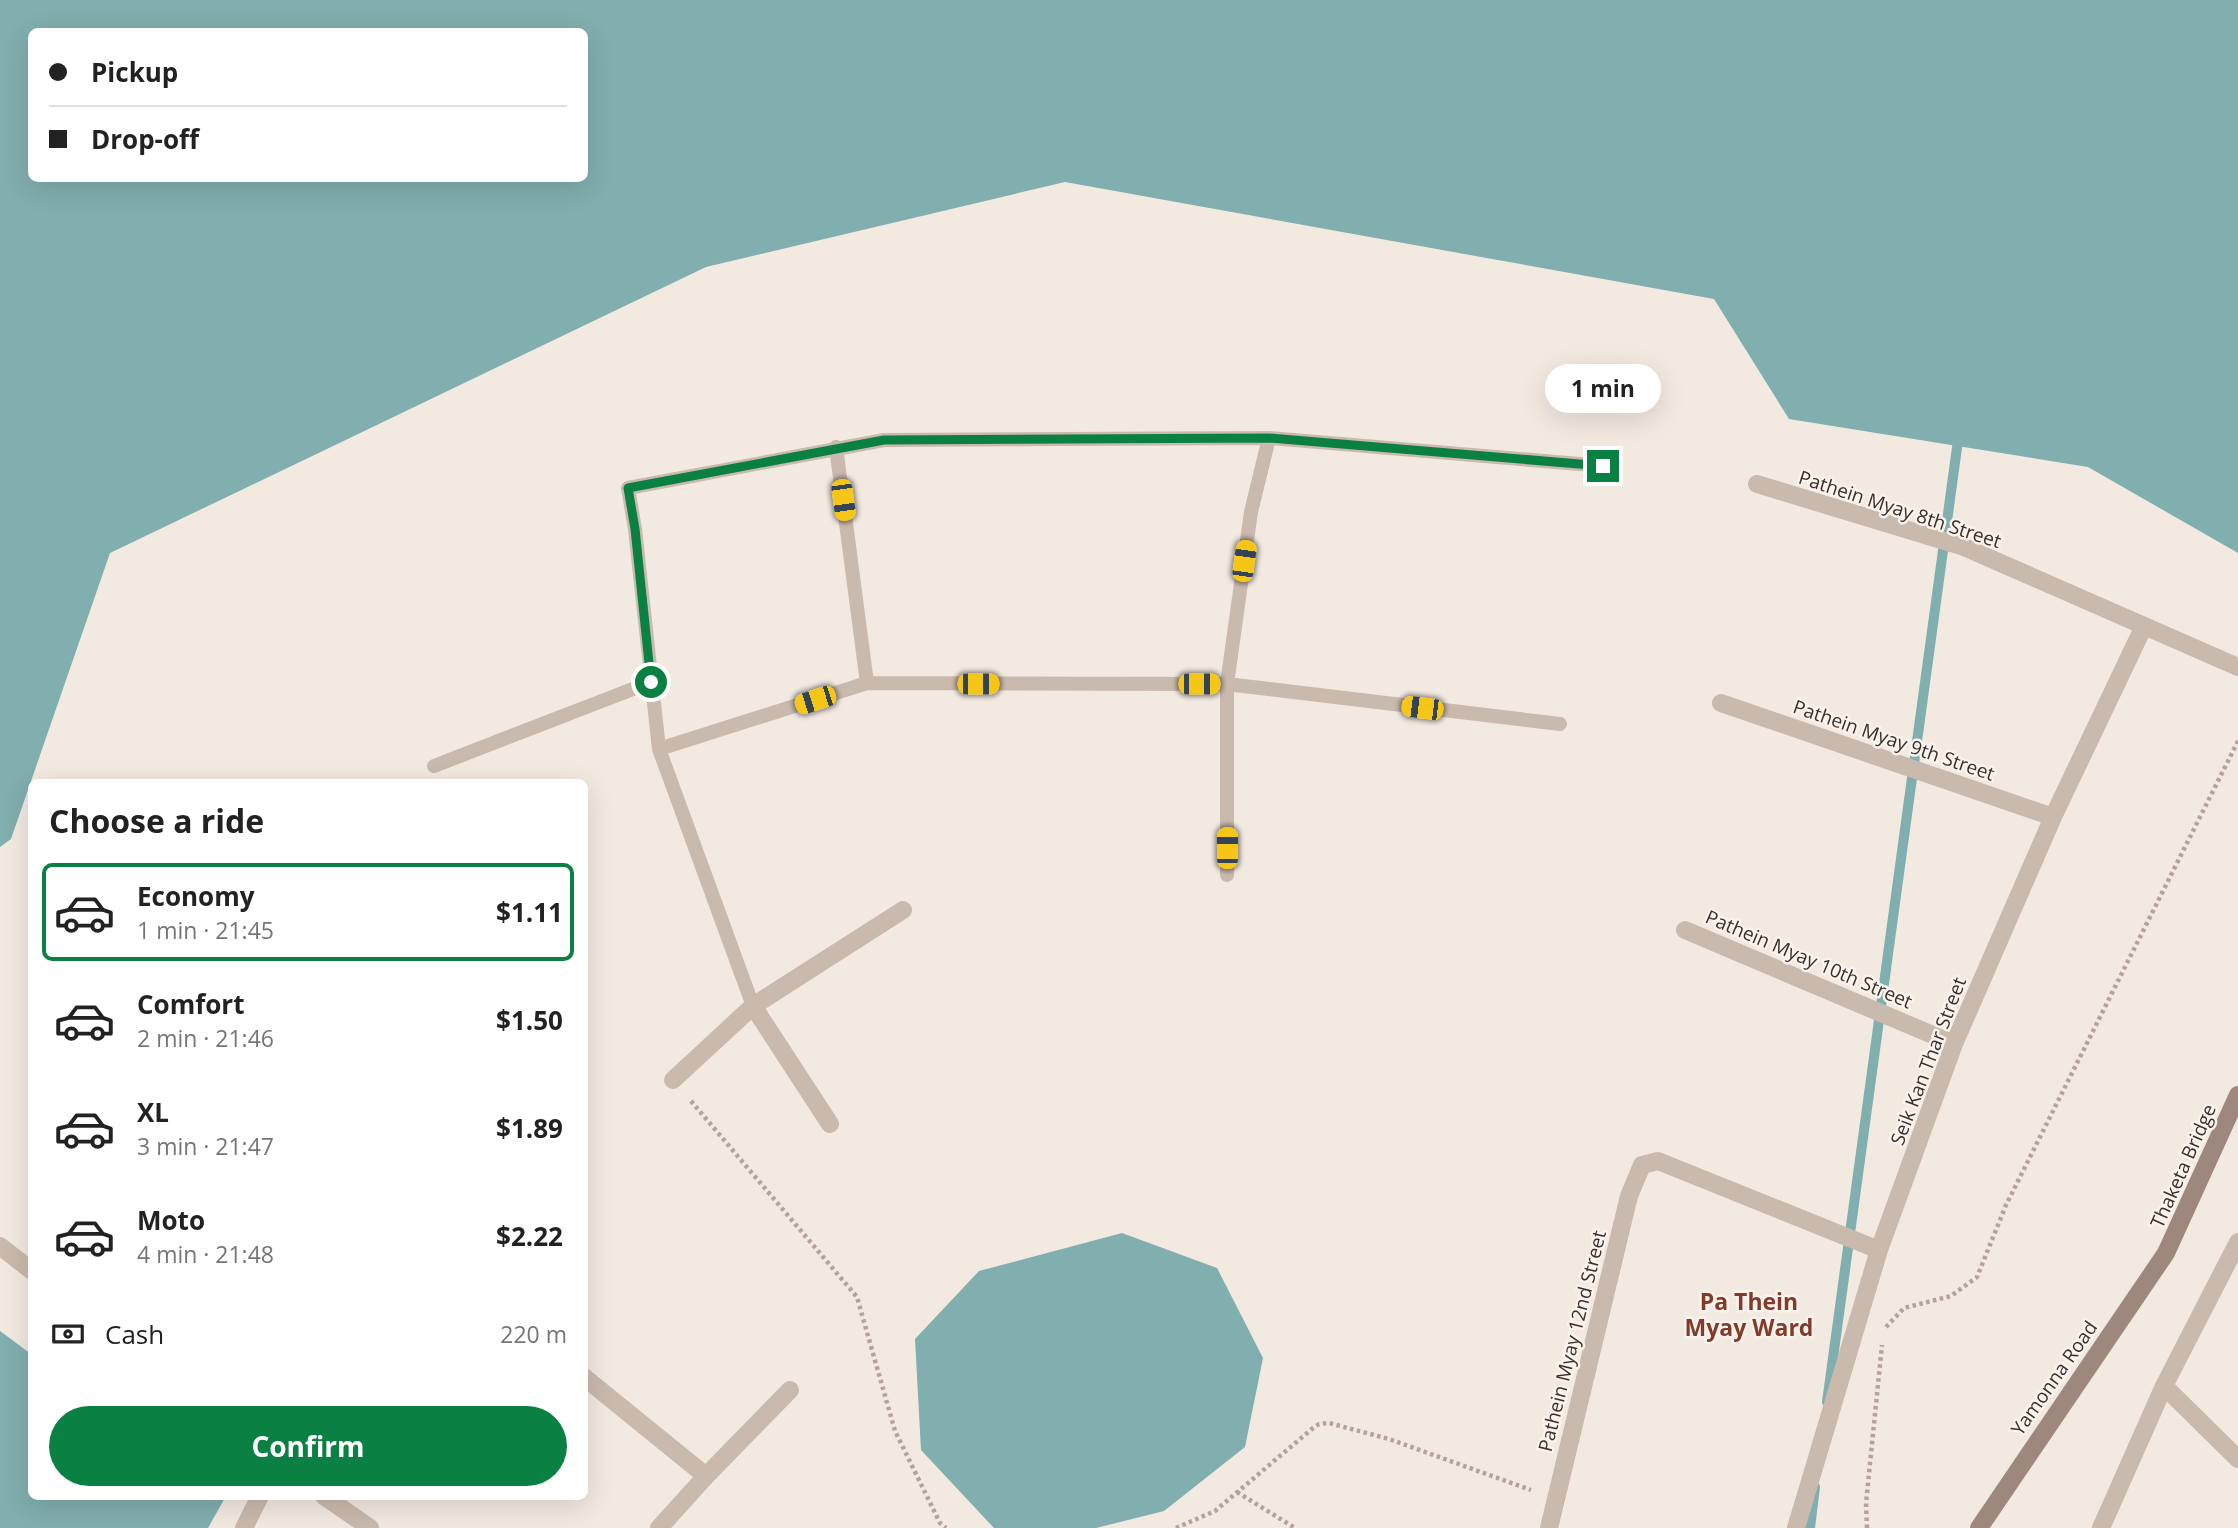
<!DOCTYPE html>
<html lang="en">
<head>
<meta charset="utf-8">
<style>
  body { margin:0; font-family:"Open Sans",sans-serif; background:#f6f6f6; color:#222; height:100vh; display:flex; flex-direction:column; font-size:26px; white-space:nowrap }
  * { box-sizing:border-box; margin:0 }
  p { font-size:23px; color:#767676 }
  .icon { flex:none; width:38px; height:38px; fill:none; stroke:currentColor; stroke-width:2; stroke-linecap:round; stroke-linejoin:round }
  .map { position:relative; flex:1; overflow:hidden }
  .sheet { position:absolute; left:28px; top:779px; width:560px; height:721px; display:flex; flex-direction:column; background:#fff; border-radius:10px; box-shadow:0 7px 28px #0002 }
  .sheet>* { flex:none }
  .guide { position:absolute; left:28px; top:28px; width:560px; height:154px; border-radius:10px; box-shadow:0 7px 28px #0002; display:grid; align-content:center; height:154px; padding:0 21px; background:#fff }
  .end { position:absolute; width:32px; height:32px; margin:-16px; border:9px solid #0b8043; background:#fff; box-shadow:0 0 0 4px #fff }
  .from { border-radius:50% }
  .bubble { position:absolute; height:49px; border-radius:24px; background:#fff; box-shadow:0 7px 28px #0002; font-size:23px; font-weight:700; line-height:49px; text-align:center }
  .car { position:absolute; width:21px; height:42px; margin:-21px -10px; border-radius:9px; box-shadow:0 0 5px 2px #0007; background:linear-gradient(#f5c518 24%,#345 0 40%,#f5c518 0 76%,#345 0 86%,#f5c518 0) }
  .guide b { display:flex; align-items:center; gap:24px; height:66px; font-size:26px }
  .guide b+b { border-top:2px solid #e0e0e0 }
  .guide i { width:18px; height:18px; background:#222 }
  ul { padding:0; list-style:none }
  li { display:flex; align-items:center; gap:21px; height:98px; margin:0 14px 10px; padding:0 7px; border:4px solid transparent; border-radius:10px }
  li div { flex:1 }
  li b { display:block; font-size:26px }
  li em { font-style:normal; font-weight:700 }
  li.on { border-color:#0b8043 }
  li>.icon { width:63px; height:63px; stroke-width:1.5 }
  h2 { padding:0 21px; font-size:32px; line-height:84px }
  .pay { display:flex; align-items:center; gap:18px; height:77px; padding:0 21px; font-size:26px }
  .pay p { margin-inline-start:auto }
  .cta { display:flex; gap:14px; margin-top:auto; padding:14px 21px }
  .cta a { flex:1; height:80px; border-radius:42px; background:#0b8043; color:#fff; font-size:28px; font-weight:700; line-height:80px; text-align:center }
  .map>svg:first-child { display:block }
  .water { fill:#81aeae; fill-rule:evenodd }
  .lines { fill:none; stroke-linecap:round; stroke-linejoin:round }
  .stream { stroke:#81aeae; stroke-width:10 }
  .path { stroke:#b6a397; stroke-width:4.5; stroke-dasharray:3.5 3.5; stroke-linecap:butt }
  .lane { stroke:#cab9ad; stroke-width:14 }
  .street { stroke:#cab9ad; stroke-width:18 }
  .secondary { stroke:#9e887e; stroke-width:18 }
  .route { stroke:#0b8043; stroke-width:9 }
  .labels { text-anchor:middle; stroke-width:5; stroke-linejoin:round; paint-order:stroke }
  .street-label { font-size:19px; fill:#392f2b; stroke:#faf3ed }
  .quarter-label { font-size:23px; font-weight:bold; fill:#843a28; stroke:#faf3ed }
</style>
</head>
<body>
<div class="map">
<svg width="2238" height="1528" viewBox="0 0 2238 1528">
  <rect width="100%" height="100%" fill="#f2e9e1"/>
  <path class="water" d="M0,0H2238V553L2088,467L1789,419L1714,299L1065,182L706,267L110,553L11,839L0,847ZM32,32H584V178H32Z
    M1122,1233L1217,1268L1263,1358L1245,1447L1164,1511L1096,1528H994L921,1450L915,1339L979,1271Z
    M0,1331L31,1354L32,1496H226L208,1528H0Z"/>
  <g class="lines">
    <path class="stream" d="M1827,1402L1959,433
      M1810,1528L1815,1487"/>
    <path class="path" d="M691,1101L857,1297L895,1431L940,1523L946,1528
      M1886,1327L1904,1308L1951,1296L1977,1277L2006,1205L2238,741
      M1237,1492L1295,1528
      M1176,1528L1215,1511L1313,1428L1319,1424L1329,1423L1389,1439L1531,1490
      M1867,1528L1866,1503L1882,1345"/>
    <path class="lane" d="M1269,438L1251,512L1227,684L1560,724
      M836,447L867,683
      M659,749L635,529L628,488L884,440L1269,438L1603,466
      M434,766L651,682
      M753,1006L659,749L867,683L1227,684V875"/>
    <path class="street" d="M1757,484L1964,547L2238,667
      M1721,703L2053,817
      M1685,930L1954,1044
      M753,1006L830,1124
      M673,1080L753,1006L903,910
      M0,1246L32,1271
      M584,1377L706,1476
      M2164,1386L2238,1459
      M324,1496L370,1528
      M244,1528L260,1496
      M659,1528L706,1476L790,1390
      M1549,1528L1629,1196L1642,1165L1658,1161L1879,1250
      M1796,1528L1879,1250L1954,1044L2053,817L2144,626
      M2101,1528L2164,1386L2238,1242"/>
    <path class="secondary" d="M1979,1528L2166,1253L2238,1095"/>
  </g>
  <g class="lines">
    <path class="route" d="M651,682L635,529L628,488L884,440L1269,438L1603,466"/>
  </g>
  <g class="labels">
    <g class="street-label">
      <text transform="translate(1900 509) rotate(18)" y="7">Pathein Myay 8th Street</text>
      <text transform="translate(1894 740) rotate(19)" y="7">Pathein Myay 9th Street</text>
      <text transform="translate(1809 959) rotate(23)" y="7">Pathein Myay 10th Street</text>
      <text transform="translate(1928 1061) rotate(-69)" y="7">Seik Kan Thar Street</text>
      <text transform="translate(2183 1166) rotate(-66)" y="7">Thaketa Bridge</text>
      <text transform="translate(1572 1341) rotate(-76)" y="7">Pathein Myay 12nd Street</text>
      <text transform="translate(2054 1378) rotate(-55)" y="7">Yamonna Road</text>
    </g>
    <g class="quarter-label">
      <text x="1749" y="1310">Pa Thein<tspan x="1749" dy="26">Myay Ward</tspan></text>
    </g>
  </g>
</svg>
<i class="end from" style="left:651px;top:682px"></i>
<i class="end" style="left:1603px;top:466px"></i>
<div class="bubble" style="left:1545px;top:364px;width:116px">1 min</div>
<i class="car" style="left:843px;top:500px;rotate:172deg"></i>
<i class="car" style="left:1244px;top:561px;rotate:8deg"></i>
<i class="car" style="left:978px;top:684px;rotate:90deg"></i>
<i class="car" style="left:1199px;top:684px;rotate:90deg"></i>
<i class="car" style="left:815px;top:700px;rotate:252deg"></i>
<i class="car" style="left:1422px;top:708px;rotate:277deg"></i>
<i class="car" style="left:1227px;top:848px;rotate:0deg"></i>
<div class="guide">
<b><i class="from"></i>Pickup</b>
<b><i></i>Drop-off</b>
</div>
<section class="sheet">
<h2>Choose a ride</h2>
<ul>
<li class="on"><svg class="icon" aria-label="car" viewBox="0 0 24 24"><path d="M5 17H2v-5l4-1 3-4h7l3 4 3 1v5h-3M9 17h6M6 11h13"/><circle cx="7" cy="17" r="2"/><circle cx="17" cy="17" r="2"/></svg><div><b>Economy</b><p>1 min · 21:45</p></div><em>$1.11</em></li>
<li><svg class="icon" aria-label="car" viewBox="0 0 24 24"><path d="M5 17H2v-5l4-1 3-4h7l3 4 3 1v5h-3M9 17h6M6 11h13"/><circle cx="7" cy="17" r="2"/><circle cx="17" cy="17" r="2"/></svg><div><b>Comfort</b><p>2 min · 21:46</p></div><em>$1.50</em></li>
<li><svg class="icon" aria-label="car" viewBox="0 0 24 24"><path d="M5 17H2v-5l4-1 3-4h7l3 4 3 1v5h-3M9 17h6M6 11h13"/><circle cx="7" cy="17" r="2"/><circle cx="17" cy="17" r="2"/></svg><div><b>XL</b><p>3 min · 21:47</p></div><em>$1.89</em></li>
<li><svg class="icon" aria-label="car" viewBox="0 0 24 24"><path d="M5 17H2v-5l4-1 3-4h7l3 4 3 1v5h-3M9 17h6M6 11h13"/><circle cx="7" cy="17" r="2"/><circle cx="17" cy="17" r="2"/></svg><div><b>Moto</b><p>4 min · 21:48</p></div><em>$2.22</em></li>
</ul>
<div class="pay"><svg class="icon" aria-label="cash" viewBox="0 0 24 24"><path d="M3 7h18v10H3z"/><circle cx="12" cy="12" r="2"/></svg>Cash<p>220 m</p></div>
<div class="cta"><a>Confirm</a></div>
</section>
</div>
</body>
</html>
